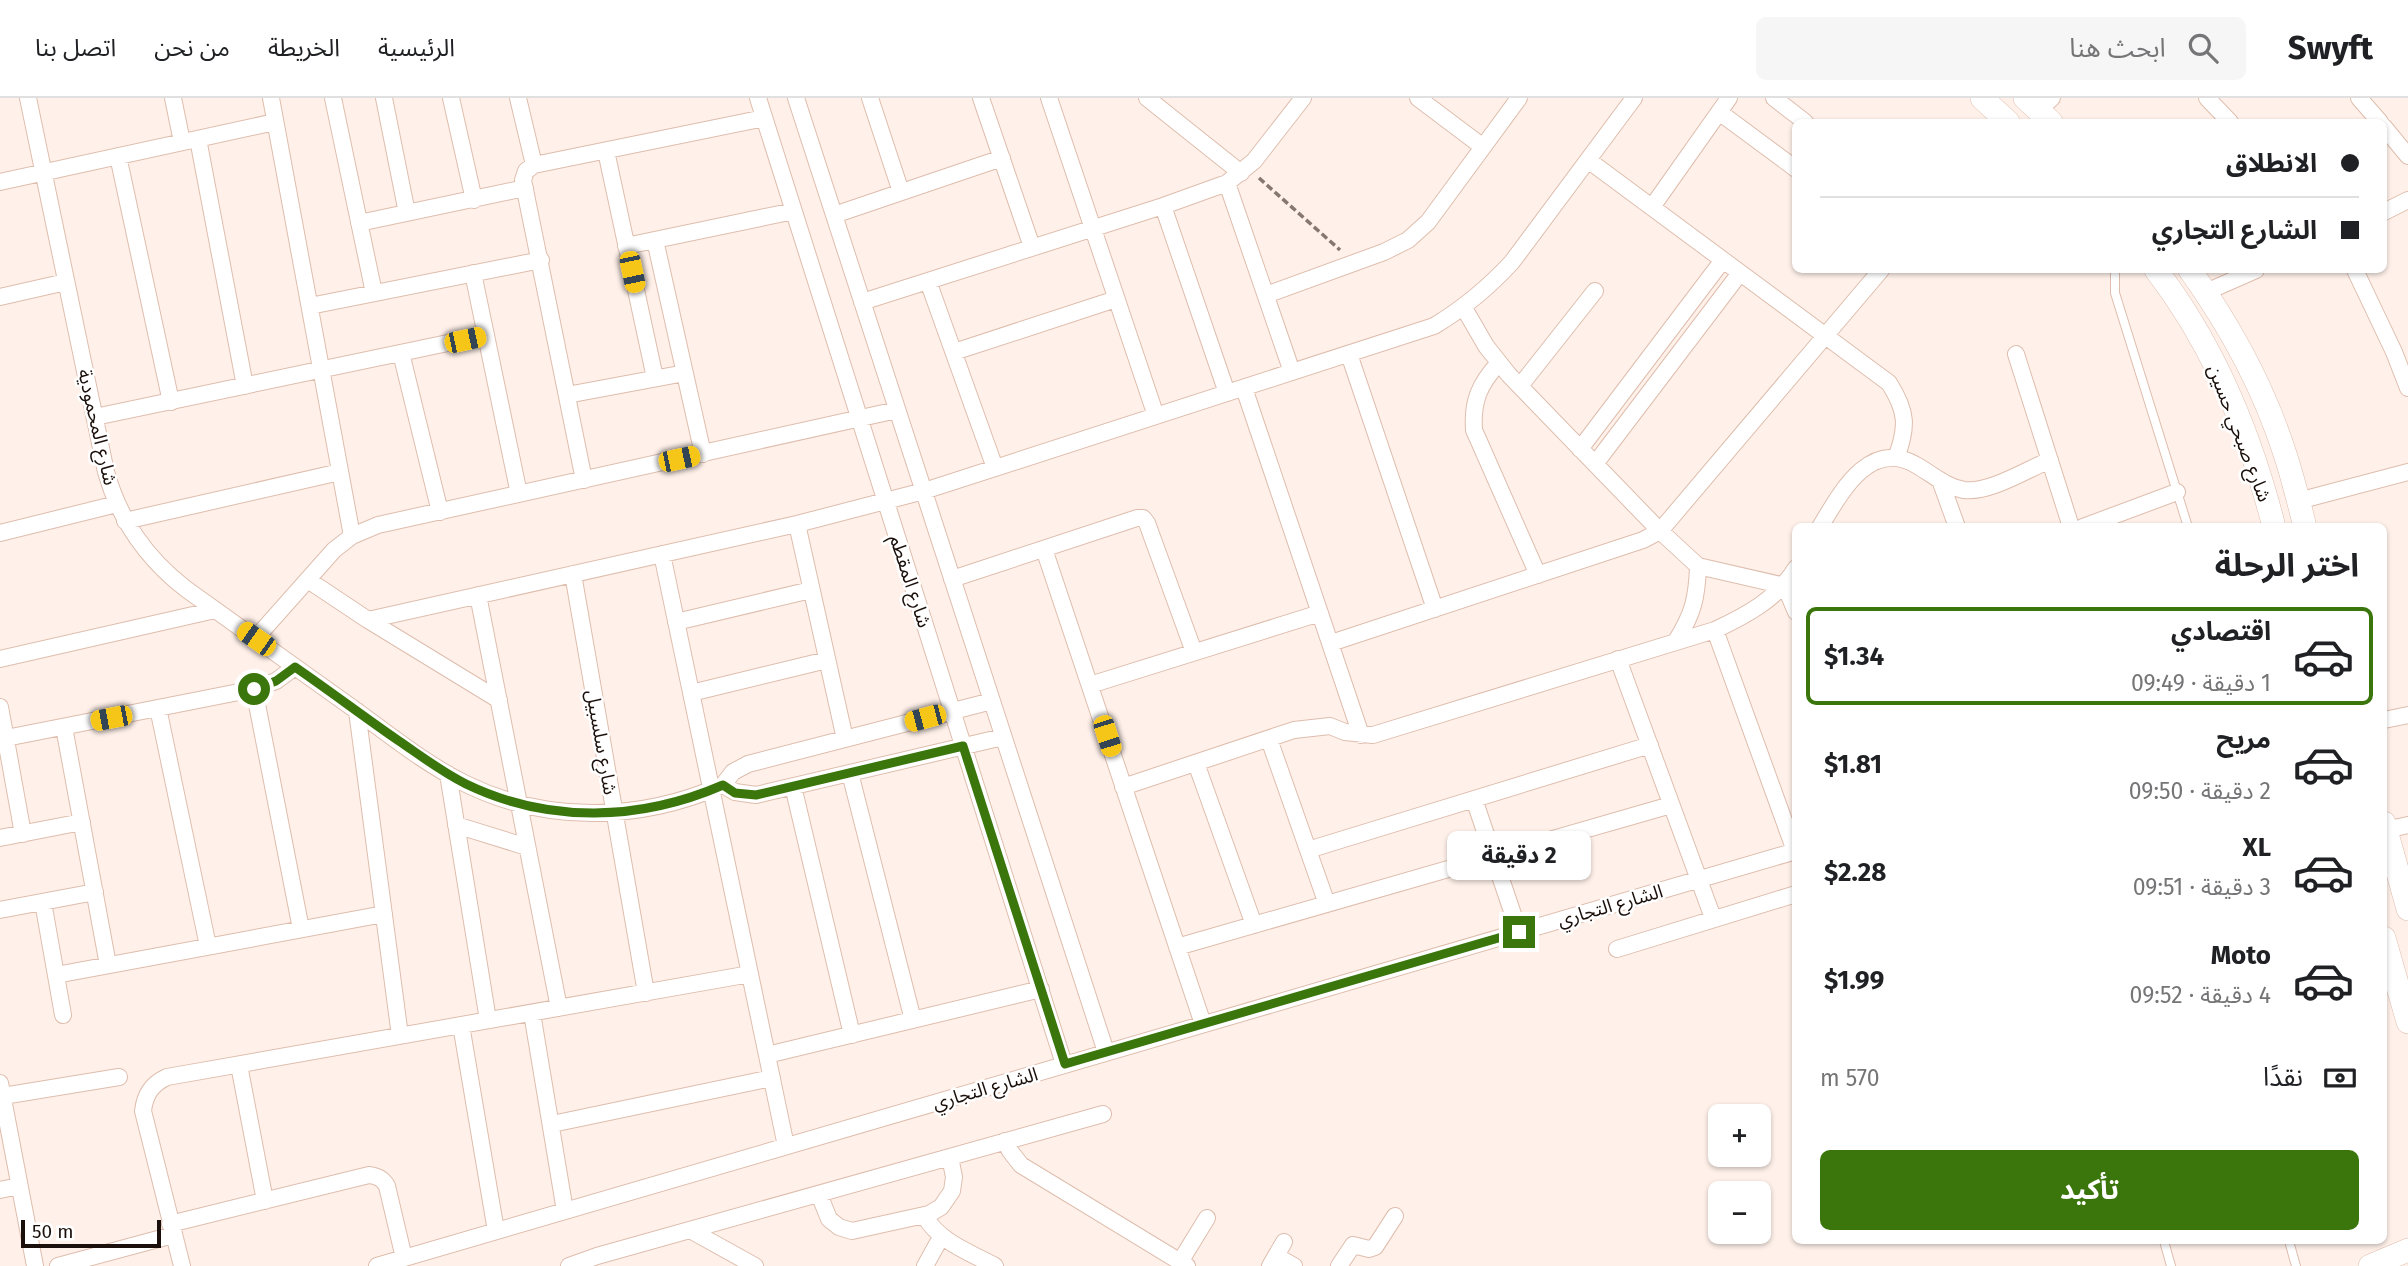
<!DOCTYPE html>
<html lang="ar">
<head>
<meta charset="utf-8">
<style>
  body { margin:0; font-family:"Fira Sans","Noto Sans Arabic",sans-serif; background:#f6f6f6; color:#202124; direction:rtl; height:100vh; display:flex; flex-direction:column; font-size:26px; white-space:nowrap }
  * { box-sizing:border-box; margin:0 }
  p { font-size:23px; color:#757577 }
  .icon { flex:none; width:38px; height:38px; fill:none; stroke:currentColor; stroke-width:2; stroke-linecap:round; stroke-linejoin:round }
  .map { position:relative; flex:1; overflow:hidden; direction:ltr }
  .side { position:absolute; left:1792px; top:425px; width:595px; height:721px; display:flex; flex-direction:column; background:#fff; border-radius:10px; box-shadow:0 2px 5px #0004; direction:rtl }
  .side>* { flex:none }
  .top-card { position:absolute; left:1792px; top:21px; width:595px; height:154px; border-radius:10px; box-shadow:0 2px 5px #0004; direction:rtl; display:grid; align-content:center; height:154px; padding:0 28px; background:#fff }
  .tools { position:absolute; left:1708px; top:1006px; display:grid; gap:14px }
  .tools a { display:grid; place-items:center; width:63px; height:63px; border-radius:10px; background:#fff; box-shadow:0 2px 5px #0004; font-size:35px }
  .scale { position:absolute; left:21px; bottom:18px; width:140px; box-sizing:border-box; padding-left:7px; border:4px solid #1a0f0a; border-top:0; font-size:19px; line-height:24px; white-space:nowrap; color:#1a0f0a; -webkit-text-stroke:5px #fff; paint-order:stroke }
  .end { position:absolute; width:32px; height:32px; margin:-16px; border:9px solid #3b760c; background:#fff; box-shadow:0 0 0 4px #fff }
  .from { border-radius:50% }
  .bubble { position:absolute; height:49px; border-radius:10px; background:#fff; box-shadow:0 2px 5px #0004; font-size:23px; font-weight:700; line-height:49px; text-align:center; direction:rtl }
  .car { position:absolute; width:21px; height:42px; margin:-21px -10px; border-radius:9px; box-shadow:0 0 5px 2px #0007; background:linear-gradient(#f5c518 24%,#345 0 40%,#f5c518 0 76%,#345 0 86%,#f5c518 0) }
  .top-card b { display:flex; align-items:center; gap:24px; height:66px; font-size:26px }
  .top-card b+b { border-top:2px solid #e0e0e0 }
  .top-card i { width:18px; height:18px; background:#202124 }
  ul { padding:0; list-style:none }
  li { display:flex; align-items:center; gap:21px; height:98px; margin:0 14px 10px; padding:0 14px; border:4px solid transparent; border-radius:10px }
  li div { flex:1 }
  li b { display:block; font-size:26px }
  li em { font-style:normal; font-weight:700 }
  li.current { border-color:#3b760c }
  li>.icon { width:63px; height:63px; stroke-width:1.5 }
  h2 { padding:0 28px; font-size:32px; line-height:84px }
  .pay { display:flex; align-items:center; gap:18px; height:77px; padding:0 28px; font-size:26px }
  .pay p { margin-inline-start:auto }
  .primary-button { display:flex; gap:14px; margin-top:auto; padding:14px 28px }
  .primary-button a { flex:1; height:80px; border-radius:10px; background:#3b760c; color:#fff; font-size:28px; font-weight:700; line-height:80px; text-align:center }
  header { display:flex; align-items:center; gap:42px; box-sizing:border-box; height:98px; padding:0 35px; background:#fff; border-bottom:2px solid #e0e0e0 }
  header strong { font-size:33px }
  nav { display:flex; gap:38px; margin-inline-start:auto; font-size:24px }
  .search { width:490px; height:63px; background:#f6f6f6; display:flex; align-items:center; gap:18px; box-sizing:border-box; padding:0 24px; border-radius:10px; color:#757577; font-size:26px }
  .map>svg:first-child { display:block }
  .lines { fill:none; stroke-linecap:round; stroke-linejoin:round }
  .lane-casing { stroke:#debdad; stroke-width:10 }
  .street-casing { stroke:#debdad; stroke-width:18 }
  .secondary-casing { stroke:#debdad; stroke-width:24 }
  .path { stroke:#857873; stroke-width:3.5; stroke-dasharray:7 3.5; stroke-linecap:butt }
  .lane { stroke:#fff; stroke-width:8 }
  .street { stroke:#fff; stroke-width:16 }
  .secondary { stroke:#fff; stroke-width:23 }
  .route { stroke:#3b760c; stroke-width:9 }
  .labels { text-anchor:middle; stroke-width:5; stroke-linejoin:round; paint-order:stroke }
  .street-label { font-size:19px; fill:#1a0f0a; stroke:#fff }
</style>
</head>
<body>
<header>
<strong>Swyft</strong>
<div class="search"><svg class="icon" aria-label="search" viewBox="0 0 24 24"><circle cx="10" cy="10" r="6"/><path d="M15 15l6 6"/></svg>ابحث هنا</div>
<nav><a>الرئيسية</a><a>الخريطة</a><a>من نحن</a><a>اتصل بنا</a></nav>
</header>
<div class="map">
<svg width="2408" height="1168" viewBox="0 0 2408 1168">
  <rect width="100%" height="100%" fill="#fff1ea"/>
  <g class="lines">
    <defs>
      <path id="lane" d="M2115,172V195L2188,429
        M2164,1143L2171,1168
        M2289,1143L2296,1168"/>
      <path id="street" d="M28,0L106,374C120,423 146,460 186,491C240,530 293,567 347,606C385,633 423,665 466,686C548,726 640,723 723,687
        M173,0L182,44
        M271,0L352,438
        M333,0L374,195
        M384,0L407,115
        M451,0L474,102
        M518,0L534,67
        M758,0L1064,966
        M796,0L1106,954
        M870,0L901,94
        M981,0L1032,149
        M1049,0L1156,318
        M1147,0L1241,75
        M1418,0L1483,49
        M1774,0L1805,24
        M2207,0L2230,24
        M2359,0L2380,24
        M2038,13L2052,0
        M1719,14L1796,71
        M2384,29L2408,58
        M198,41L245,288
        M606,53L655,280
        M118,58L171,304
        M1588,62L1889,285C1907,313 1908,329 1896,360
        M0,84L275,24
        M1227,85L1292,274
        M1163,108L1227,295
        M1652,109L1729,0
        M2384,114L2408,102
        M834,117L1002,60
        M359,125L525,90
        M655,142L703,356
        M626,148L794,113
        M2355,172L2394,254L2408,290
        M473,175L519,396
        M928,183L995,370
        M2206,194L2256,172
        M1266,197L1384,154L1408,142L1428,124L1519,0
        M0,199L66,184
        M862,204L1163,108L1227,85L1254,63L1303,0
        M310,208L541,162
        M1464,210L1486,248L1509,277L1660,433L1698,468L1785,488L1796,514
        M954,254L1116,201
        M401,255L440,414
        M1349,256L1435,511
        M2016,256L2071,429
        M1499,265C1479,286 1472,304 1474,332L1538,477
        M1520,288L1595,193
        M1244,290L1361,637
        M567,297L685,275
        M95,319L486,237
        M1580,351L1723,162
        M1595,366L1740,175
        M584,382L523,82L526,73L534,67L764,20
        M1940,382L1957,429
        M2298,403L2408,374
        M125,423L340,374
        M797,426L845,641
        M1820,429C1840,396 1869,340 1916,367C1932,376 1946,389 1964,392C1990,395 2026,372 2050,362
        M2083,429L2177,394
        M0,435L117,406
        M1044,451L1203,926
        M662,456L786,1048
        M573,476L646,895
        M952,481L1137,420H1143L1147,425L1194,554
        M308,482L368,522L499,602
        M478,497L559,910
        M368,522L797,426L924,393L1434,228C1464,210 1488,190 1512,164L1634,0
        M676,524L811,492
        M1715,532L1795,753
        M255,541L334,452L352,438L378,427L897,312
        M1676,543C1693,516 1697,500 1698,468
        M1331,545L1643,442L1660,433L1881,172
        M0,561L215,512
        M1618,561L1713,820
        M1090,587L1320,515
        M254,591L301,831
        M691,595L827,562
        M0,609L23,736
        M158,610L208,848
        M357,613L400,938
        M2384,622L2408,617
        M64,629L108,867
        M6,640L254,591L276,583L295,569
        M1269,641L1327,806
        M1196,665L1254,827
        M850,675L913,922
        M448,676L488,922
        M723,687L735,694L756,697L1003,639
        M723,687L733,674L748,666L992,603
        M793,688L852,937
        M1123,689L1294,632L1330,628L1345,634L1373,637L1715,532C1747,517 1777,501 1796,470
        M1474,701L1519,834
        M456,727L527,749
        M2385,732L2408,727
        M0,740L82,724
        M1308,752L1650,647
        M43,804L63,917
        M0,812L95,794
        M1177,849L1671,707
        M1617,851L1796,796
        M56,877L384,816
        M532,915L565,1113
        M461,927L496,1133
        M767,957L1041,891
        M239,967L265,1103
        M0,985L35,1168
        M3,998L119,979
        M552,1026L772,980
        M1005,1043L1010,1053L1021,1067L1187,1168
        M0,1092L19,1088
        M819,1096L829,1121L839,1129L852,1133L929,1116L941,1109L952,1093L954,1079L950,1059
        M924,1117C939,1144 969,1154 995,1168
        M170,1126L369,1077C378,1078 383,1081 387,1088L404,1160
        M690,1132L755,1168
        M1276,1158L1294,1168
        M1180,1164L1207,1120
        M58,1168L173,1137
        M182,1168L143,1013C145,996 152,986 167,979L750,876
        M377,1168L1796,753
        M569,1168L597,1158L1103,1016
        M925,1168L941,1139
        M1270,1168L1284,1144
        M1339,1168L1353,1147L1369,1151L1375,1149L1395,1118"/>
      <path id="secondary" d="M1982,0L2008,24
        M2025,0L2051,24
        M2156,172C2213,246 2251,338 2274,429
        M2190,172C2230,228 2264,290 2285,356C2293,380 2299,405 2305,429
        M2384,725L2408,811
        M2384,840L2408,924
        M2370,1168L2408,1152"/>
    </defs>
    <use href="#lane" class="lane-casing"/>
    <use href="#street" class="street-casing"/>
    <use href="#secondary" class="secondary-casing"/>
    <path class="path" d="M1259,80L1340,152"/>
    <use href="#lane" class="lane"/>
    <use href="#street" class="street"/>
    <use href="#secondary" class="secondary"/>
  </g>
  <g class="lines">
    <path class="route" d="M254,591L276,583L295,569C330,593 364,619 399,643C421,658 442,674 466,686C549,726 640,723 723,687L735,695L756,697L963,648L1065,966L1519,834"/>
  </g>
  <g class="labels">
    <g class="street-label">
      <text transform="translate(98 329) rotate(77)" y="7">شارع المحمودية</text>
      <text transform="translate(2240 335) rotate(69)" y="7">شارع صبحي حسين</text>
      <text transform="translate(911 483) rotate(72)" y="7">شارع المقطم</text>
      <text transform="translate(602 644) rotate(80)" y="7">شارع سلسبيل</text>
      <text transform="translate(1610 807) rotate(-16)" y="7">الشارع التجاري</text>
      <text transform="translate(985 990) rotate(-16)" y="7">الشارع التجاري</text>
    </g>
  </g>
</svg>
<div class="tools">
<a>+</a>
<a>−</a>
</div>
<div class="scale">50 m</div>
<i class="end from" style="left:254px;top:591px"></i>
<i class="end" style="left:1519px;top:834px"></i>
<div class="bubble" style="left:1447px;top:733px;width:144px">2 دقيقة</div>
<i class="car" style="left:632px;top:174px;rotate:168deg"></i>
<i class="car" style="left:465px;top:242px;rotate:78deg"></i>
<i class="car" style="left:679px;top:361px;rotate:78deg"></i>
<i class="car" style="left:256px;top:541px;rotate:305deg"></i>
<i class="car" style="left:111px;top:620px;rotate:259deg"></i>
<i class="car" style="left:925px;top:620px;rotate:255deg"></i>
<i class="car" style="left:1107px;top:638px;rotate:162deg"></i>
<div class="top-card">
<b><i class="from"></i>الانطلاق</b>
<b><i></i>الشارع التجاري</b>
</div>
<section class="side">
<h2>اختر الرحلة</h2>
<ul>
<li class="current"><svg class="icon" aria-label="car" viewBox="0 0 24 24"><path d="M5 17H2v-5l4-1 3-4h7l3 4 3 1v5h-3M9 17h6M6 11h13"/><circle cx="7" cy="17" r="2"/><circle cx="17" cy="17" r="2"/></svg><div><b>اقتصادي</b><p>1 دقيقة · 09:49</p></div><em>$1.34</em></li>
<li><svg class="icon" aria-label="car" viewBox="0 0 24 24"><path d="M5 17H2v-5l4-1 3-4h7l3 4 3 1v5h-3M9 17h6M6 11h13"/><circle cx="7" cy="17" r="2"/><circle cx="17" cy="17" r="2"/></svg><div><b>مريح</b><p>2 دقيقة · 09:50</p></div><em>$1.81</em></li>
<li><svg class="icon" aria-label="car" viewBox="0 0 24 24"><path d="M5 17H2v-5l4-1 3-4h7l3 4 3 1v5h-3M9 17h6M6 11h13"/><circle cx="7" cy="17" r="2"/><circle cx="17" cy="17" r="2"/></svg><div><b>XL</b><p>3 دقيقة · 09:51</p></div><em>$2.28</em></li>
<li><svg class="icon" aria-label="car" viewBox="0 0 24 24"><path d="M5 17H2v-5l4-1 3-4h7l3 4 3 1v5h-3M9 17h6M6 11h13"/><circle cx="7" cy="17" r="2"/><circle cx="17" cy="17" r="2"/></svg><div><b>Moto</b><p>4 دقيقة · 09:52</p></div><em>$1.99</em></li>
</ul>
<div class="pay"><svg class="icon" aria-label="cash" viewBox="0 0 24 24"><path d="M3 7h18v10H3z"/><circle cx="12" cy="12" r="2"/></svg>نقدًا<p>570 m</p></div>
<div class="primary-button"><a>تأكيد</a></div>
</section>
</div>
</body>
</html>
